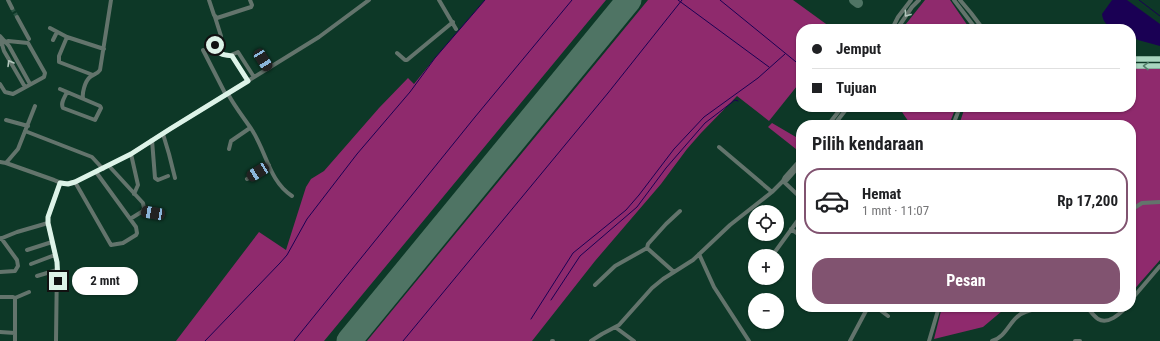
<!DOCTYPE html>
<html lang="id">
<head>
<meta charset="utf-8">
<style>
  body { margin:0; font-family:"Roboto Condensed",sans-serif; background:#f6f6f6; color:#202124; height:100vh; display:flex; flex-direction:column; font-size:15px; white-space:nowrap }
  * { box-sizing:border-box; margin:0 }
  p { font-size:13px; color:#757577 }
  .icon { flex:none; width:22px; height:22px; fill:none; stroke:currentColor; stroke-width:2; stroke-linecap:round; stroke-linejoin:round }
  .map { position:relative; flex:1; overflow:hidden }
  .sheet { position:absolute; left:796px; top:120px; width:340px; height:192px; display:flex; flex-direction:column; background:#fff; border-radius:16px; box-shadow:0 1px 3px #0004 }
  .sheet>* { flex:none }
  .hud { position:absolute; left:796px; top:24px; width:340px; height:88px; border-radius:16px; box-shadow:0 1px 3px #0004; display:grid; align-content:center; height:88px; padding:0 16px; background:#fff }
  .buttons { position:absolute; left:748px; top:205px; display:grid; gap:8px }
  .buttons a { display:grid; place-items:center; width:36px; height:36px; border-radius:50%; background:#fff; box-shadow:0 1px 3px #0004; font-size:20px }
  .end { position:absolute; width:18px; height:18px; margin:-9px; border:5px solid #ddf3e8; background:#111; box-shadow:0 0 0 2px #111 }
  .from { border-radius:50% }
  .bubble { position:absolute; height:28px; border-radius:14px; background:#fff; box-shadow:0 1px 3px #0004; font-size:13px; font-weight:700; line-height:28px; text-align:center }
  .car { position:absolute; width:12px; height:24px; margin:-12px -6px; border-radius:5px; box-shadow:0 0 3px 1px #0007; background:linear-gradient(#222 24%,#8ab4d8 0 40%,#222 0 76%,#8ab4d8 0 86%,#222 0) }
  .hud b { display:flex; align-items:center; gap:14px; height:38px; font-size:15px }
  .hud b+b { border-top:1px solid #e0e0e0 }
  .hud i { width:10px; height:10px; background:#202124 }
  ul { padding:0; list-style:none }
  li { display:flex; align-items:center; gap:12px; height:66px; margin:0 8px 6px; padding:0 8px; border:2px solid transparent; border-radius:16px }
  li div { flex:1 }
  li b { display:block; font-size:15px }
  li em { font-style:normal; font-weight:700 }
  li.on { border-color:#815370 }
  li>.icon { width:36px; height:36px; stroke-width:1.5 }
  h2 { padding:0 16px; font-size:18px; line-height:48px }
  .cta { display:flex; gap:8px; margin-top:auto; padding:8px 16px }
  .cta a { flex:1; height:46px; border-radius:16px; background:#815370; color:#fff; font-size:16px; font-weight:700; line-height:46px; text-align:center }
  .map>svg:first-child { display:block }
  .green { fill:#8f2a6d }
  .water { fill:#1a0054 }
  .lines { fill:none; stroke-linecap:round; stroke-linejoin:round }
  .stream { stroke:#1a0054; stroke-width:1 }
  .taxiway { stroke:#4f7464; stroke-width:10 }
  .runway { stroke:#4f7464; stroke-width:25 }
  .minor-tunnel { stroke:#2c5444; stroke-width:4; stroke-dasharray:4 2; stroke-linecap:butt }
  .minor { stroke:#63746c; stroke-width:4 }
  .highway { stroke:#a8d5bf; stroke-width:5.5 }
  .oneway { stroke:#b2c7bd }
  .oneway2 { stroke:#537f6b }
  .route { stroke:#ddf3e8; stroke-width:5 }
</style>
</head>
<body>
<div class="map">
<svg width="1160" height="341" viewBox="0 0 1160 341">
  <rect width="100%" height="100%" fill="#0d3827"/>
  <path class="green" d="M485,0H606L324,341H176L259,232L286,250L306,187L311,179L324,171L379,108L408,78L414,84L435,58Z
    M648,0H793L833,29H801V81L769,121L737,96L701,133L687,149L661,184L595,261L532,341H367Z
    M925,0H950L970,29H902Z
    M1131,68L1160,69V260L1131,293V125H959L965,107H1131Z
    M899,107H956L949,125H911L904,115Z
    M772,123L801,140V153L768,127Z
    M942,307H1013L1002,311L983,327L934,339Z"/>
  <path class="water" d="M1112,0H1127L1160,24V46L1138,40L1131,35V29C1118,29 1104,30 1102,14Z"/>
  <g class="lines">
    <path class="stream" d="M678,0L769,67
      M720,0L801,66
      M1139,0L1160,16
      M551,300L580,256L637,207L666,168L705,123L735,100L738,101
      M531,319L573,253L626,210L639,195L674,149L704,117L758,78L785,54
      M205,341L280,263L287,255L307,219L357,154L410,92L435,58L485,0
      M294,341L475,117L572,0
      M403,341L608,93L682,0"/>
    <path class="taxiway" d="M854,0L858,3"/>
    <path class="runway" d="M349,341L629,0"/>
    <path class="minor-tunnel" d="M12,8L17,17"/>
    <path class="minor" d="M8,0L12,8
      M209,0L214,15L217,18L251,7L252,5L250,0
      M439,0L456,29
      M954,0L976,29
      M960,0L971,13L983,29
      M17,17L29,39
      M215,17L221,36L215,41V45C221,56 221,54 232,56L248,81
      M50,28L67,37L104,49
      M892,29L898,17L911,0
      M897,29L912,7L919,0
      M0,36L9,46L30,84
      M67,37L59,56V62L93,75
      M53,40L57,32
      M1,41L4,51L25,87
      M0,44L8,41L28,43L45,73L44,77L13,94L5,92L0,84
      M203,50L226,95
      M258,52L268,68
      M397,53L405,60H407L453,22
      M231,55L238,52L254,77
      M60,89L100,106L101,108L95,120L63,108C60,103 65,97 67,92
      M228,94C235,107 244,118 252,130C267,153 269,181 292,196
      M83,98C82,93 85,82 89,78C92,74 97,75 100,70L111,0
      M6,120L28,126
      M828,125L842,107
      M834,125L848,107
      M953,125L960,107
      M25,131L92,157L103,169
      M163,134L169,154L175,178
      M152,140L155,178L158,180L168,176
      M719,147L772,192
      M229,149L231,141L250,128
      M131,154L138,185L134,194
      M0,162L6,163L54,180C61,184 67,184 75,182L131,154L170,129L319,37L369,0
      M6,163L18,149L35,106
      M109,166L143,203L144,208L143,211
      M247,179L269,165
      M783,181L787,180L801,164
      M783,181L801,198
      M75,182L111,245L123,243L136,235L137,233L136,227L96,172
      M1131,210L1142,203L1160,202
      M130,219L143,211L153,213
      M791,229L801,236
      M0,239L17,232L48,223
      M647,248L674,272
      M27,250L52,242
      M699,254L714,287L749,341
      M772,256L801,216
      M31,264L55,255
      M0,272L15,271L18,266L17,260L1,238
      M37,276L57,270
      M595,285L615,266L647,248L648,244L666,224L680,211
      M0,297H13L15,298V341
      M15,298L29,292
      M1131,300L1160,266
      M800,302L801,300
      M876,307L888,316
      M1087,307C1090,311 1094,316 1098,319C1108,325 1120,314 1126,307
      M615,327L634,341
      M0,332L15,333
      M56,341L57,262L48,223V217L60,183
      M552,341H553
      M591,341L602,334L619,325L652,288L663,279L693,260L730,225L772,192L783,181L785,177L801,159
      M850,341L868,307
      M929,341L939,307
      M992,341C1005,337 1008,325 1017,317C1024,310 1036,309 1045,307
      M1075,341H1080"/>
    <path class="highway" d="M1131,59H1160
      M1131,66H1160"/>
  </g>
  <defs><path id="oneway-chevron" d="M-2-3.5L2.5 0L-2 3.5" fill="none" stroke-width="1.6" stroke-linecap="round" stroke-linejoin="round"/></defs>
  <g class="oneway">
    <use href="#oneway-chevron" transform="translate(907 14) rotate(126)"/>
    <use href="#oneway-chevron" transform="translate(10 63) rotate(-121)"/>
  </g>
  <use class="oneway2" href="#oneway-chevron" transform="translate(1146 66) rotate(-179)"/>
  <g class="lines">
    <path class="route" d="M58,281L57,262L48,223V217L60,183L68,184L75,182L131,154L170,129L248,81L232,56C220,54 221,56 215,45"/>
  </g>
</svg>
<div class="buttons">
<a><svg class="icon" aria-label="locate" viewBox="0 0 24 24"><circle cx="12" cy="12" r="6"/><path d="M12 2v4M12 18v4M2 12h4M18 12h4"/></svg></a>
<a>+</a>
<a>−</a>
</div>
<i class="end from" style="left:215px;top:45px"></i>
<i class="end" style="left:58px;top:281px"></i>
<div class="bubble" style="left:72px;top:267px;width:66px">2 mnt</div>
<i class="car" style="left:263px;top:60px;rotate:148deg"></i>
<i class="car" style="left:258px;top:172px;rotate:238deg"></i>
<i class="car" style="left:153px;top:213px;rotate:280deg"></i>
<div class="hud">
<b><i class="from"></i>Jemput</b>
<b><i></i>Tujuan</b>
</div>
<section class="sheet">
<h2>Pilih kendaraan</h2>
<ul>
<li class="on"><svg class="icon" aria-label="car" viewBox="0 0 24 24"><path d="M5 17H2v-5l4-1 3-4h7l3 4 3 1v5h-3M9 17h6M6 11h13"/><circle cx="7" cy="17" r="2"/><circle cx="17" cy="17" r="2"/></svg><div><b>Hemat</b><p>1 mnt · 11:07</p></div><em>Rp 17,200</em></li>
</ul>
<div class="cta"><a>Pesan</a></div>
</section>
</div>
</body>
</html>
